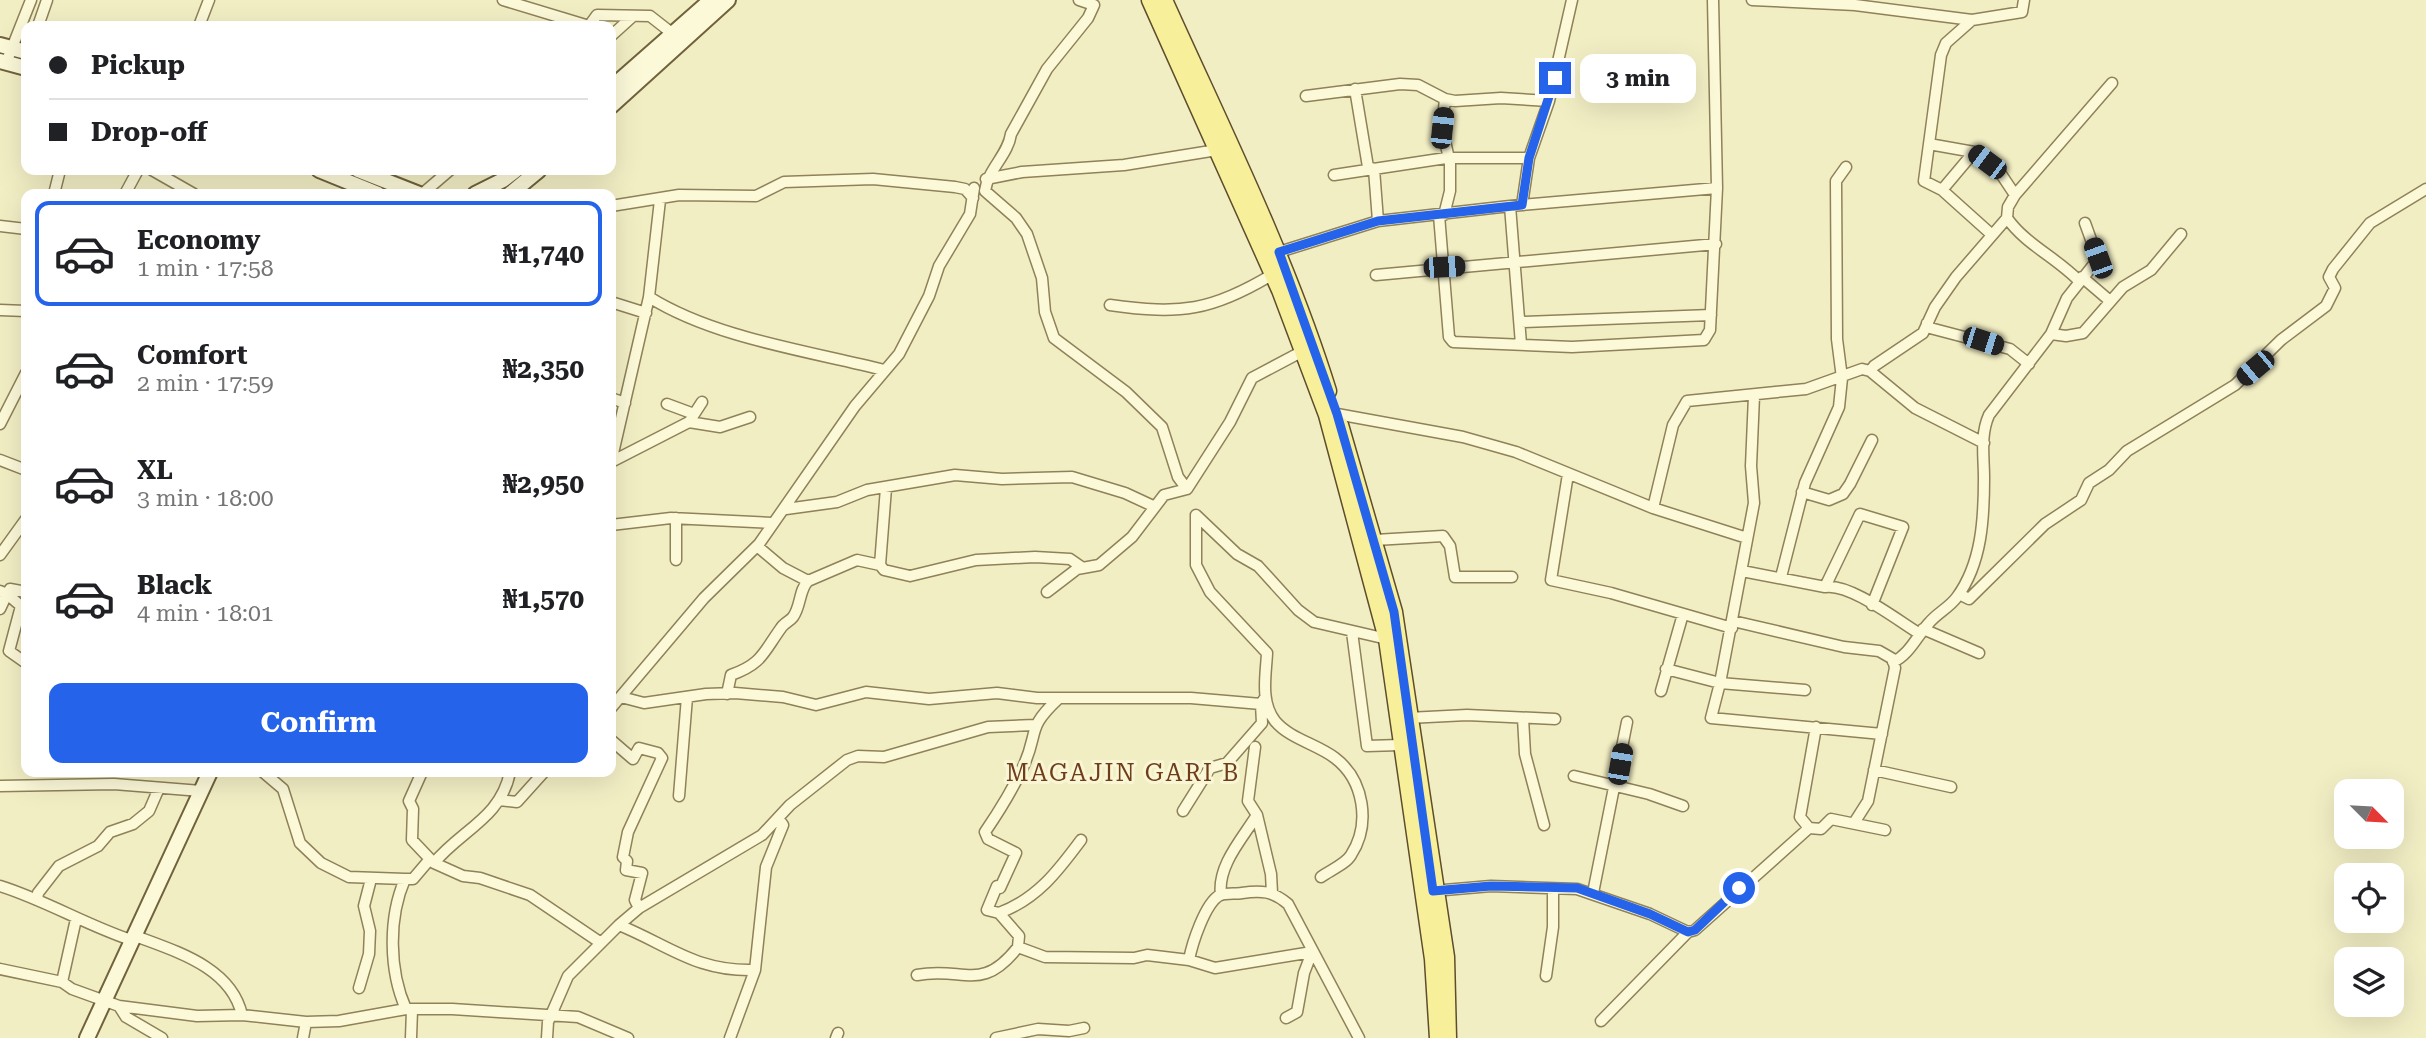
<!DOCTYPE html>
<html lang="en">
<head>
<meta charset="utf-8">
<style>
  body { margin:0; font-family:"Roboto Serif",serif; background:#f2f2f2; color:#202124; height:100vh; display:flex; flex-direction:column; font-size:26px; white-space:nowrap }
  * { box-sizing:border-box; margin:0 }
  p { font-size:23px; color:#757577 }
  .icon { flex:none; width:38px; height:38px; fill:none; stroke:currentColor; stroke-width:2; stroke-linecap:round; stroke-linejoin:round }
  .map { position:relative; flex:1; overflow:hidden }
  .sheet { position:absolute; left:21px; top:189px; width:595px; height:588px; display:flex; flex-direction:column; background:#fff; border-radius:14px; box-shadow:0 7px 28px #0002 }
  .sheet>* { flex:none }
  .top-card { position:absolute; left:21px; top:21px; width:595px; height:154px; border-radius:14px; box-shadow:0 7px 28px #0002; display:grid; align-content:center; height:154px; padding:0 28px; background:#fff }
  .needle { width:46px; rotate:114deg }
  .buttons { position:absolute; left:2334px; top:779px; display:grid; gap:14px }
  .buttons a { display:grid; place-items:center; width:70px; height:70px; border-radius:14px; background:#fff; box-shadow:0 7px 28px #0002; font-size:35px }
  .end { position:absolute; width:32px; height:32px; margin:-16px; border:9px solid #2563eb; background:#fff; box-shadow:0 0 0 4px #fff }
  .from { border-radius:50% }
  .bubble { position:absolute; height:49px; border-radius:14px; background:#fff; box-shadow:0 7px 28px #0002; font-size:23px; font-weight:700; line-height:49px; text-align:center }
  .car { position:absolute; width:21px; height:42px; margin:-21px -10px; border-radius:9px; box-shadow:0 0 5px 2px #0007; background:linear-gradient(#222 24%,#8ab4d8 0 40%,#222 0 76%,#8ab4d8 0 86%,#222 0) }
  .top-card b { display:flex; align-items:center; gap:24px; height:66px; font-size:26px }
  .top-card b+b { border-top:2px solid #e0e0e0 }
  .top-card i { width:18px; height:18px; background:#202124 }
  ul { padding:12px 0 0; list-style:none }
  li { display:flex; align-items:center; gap:21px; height:105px; margin:0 14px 10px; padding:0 14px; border:4px solid transparent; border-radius:14px }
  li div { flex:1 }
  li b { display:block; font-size:26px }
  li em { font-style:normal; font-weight:700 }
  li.on { border-color:#2563eb }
  li>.icon { width:63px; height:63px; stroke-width:1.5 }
  .action { display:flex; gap:14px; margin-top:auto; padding:14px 28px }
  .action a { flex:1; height:80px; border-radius:14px; background:#2563eb; color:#fff; font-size:28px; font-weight:700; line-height:80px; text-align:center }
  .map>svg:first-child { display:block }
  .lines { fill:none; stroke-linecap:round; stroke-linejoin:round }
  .street-casing { stroke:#8f8158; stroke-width:13 }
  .secondary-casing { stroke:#71623c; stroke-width:18 }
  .primary-casing { stroke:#5d4d2d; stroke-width:19 }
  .street { stroke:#fcf9d9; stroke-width:10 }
  .secondary { stroke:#fcf9d9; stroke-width:14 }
  .primary { stroke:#f8ef9a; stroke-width:16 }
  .route { stroke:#2563eb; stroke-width:9 }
  .labels { text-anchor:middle; stroke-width:6; stroke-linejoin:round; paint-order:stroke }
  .neighbourhood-label { font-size:24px; letter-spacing:2px; fill:#6f3d19; stroke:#f9f6d5 }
</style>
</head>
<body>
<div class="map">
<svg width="2426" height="1038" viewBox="0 0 2426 1038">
  <rect width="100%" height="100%" fill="#f2eec4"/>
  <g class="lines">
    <defs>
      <path id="street" d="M503,0L589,26L597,15L650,16L673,34
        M1079,0L1094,5L1088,18L1047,69L1011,134C1008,155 988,169 985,191L1016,218L1027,234L1042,278L1045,312L1054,338L1126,392L1162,427L1178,477L1187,489
        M1752,0L1855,5L1972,20L2022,12L2024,0
        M1972,20L1946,43L1941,55L1924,181L1942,190L1974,152L1999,171L2015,195L2112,83
        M38,26L47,0
        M199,26L209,0
        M611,36L632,17
        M6,63L31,0
        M1355,89L1368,167L1374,169L1378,221
        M1306,96L1400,84L1418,85L1445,99L1455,101L1501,98L1549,101
        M1929,144L1974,152
        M152,170L194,194
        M1334,175L1446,158H1529
        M986,179L1022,172L1124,165L1217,150
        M1942,190L1991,234
        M54,194L59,174
        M125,194L138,170
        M422,194L450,170
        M1522,205L1529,158L1549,101L1572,0
        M611,206L679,195L756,196L784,182L873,179L955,187L965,189L973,198
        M1510,206L1521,344
        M1439,215L1449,337L1453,342L1572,347L1704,340L1710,330L1717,188L1713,0
        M1444,215L1450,191V163L1442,128L1445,99
        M2007,218C2025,244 2057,258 2079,281
        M0,226L26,229
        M1279,252L1378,221L1510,206L1717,188
        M1376,275L1716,244
        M2082,277L2110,301
        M649,297C714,338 809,351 884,370
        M611,302L646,313
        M1110,305C1180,315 1212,311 1273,274
        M0,310L26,311
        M1521,322L1711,315
        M1927,323L1930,328L2010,349L2029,364
        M2051,334L2067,298L2098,259L2085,223
        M1870,371L1874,366L1923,333L1935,307L1956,277L2007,218L2008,207L2015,195
        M611,398L625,403
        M667,404L694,414
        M1337,414L1463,437L1516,452L1653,508L1747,538
        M691,419L702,402
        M0,424L26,373
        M0,460L26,470
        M611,462L649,297L660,200
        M611,462L689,422L720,427L750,417
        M1568,474L1551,580L1611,593L1732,628
        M886,488L880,565L884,570L910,576L976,560L1035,557L1070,559L1083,568
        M1802,492L1829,500L1843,494L1850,484L1872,440
        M1653,508L1673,425L1687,401L1806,389L1862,369L1870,371L1915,408L1984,443
        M786,509L837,502L867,490L955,475L1002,479L1072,477L1125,493L1153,506
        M1196,515V565L1210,592L1267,653C1266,675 1260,701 1275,721C1290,739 1317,744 1335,758C1364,780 1371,824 1351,855C1346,864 1329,871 1321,877
        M1196,515L1237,554L1258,566L1298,610L1314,622L1387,639
        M676,518V560
        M611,525L671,518L772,523
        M1375,540L1443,536L1450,546L1455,577H1512
        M757,546L783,568L808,581
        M0,555L26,519
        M1742,571L1825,587C1850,583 1897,620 1920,634
        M1781,577L1805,483L1839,407L1842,378L1837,339L1836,181L1846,167
        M1825,587L1860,514L1903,527L1872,605
        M0,591L7,594L10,589L26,592
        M1047,592L1077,569L1099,565L1132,537L1164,495L1187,489L1230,422L1252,378L1303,351
        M1959,594L1969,599L2045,524L2081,500L2089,483L2109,470L2127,451L2235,385L2281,340L2326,306L2335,288L2329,277L2333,269L2370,223L2426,189
        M0,609L7,594L21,606L9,651L26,663
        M1733,621L1844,647L1879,651L1893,659L1895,668L1868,801L1854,823
        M1923,629L1979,653
        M1352,632L1367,746L1400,745
        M1893,662C1909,655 1917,636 1929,623C1937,613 1949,608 1957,597C1982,563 1984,518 1984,478C1984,457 1980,435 1989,415L2051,334L2066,336L2083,333L2123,287L2151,270L2181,234
        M1666,669L1720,683L1754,503L1751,466L1754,396
        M1805,690L1720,683L1711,718L1882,734
        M1661,691L1683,614
        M727,694L731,675C762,664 763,653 781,628C784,623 790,621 793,617C801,606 799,590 808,581L857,560L880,565
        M621,697L644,703L706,694L735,693L783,697L816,705L866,692L929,699L997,693L1037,698H1191L1261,704
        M611,708L704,598L759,544L855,406L899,354L929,296L939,266L970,214L974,188
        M1408,718L1467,715L1555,719
        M1523,718L1525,754L1544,825
        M611,740L633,759L639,748L658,753L662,758L628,832L623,857L627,861L626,870L642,873L635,900L639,908
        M1255,747L1248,801L1257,815L1271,874L1272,893
        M1874,770L1951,787
        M263,772L283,789L300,843L321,863L349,877L405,879H413L430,859L434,863C461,830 501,818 510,772
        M422,772L409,801L413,809L412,840L430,859
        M1574,776L1649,794L1683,806
        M0,786L114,784L201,791
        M679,796L687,697
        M499,800L517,802L544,772
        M1183,811L1210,768L1227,763L1262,723L1261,704L1264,699
        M1809,828L1800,817L1816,727
        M434,863L463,876L480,878L530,895L601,943
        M405,879C388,918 389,971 406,1009
        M0,886C45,900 86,925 131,940
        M1433,891L1491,886L1577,889L1650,914L1688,932L1695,930L1809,828L1821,829L1831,819L1885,830
        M1593,893L1627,722
        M1221,895C1217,866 1242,839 1257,815
        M37,900L38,893L59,866L98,846L110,832L133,824L149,811L159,788
        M999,913L987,910L997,886L1000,888L1016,853L988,839L985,832C1000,810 1013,789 1024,765C1039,731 1026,729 1058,699
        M619,925C670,946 697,972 755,970
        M133,935C174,951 231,966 242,1015
        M1018,947L1019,936L999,913C1037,899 1058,871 1081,840
        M1189,960C1192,944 1205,903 1220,895C1226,893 1236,894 1242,893C1261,890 1273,891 1288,904L1359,1038
        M0,969L62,982L72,989L119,1006L197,1016L242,1015L306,1022L339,1021L406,1009H452L578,1017L628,1038
        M917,975C964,966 981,994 1018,947L1045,957L1134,958L1147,955L1189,960L1215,968L1312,952
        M1546,976L1553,927V889
        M62,982L76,919
        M359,988L369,954L370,931L364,906L371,879
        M119,1006L126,1017L162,1038
        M1286,1018L1297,1012L1304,973L1312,952
        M1601,1021L1688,932
        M303,1038L306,1022
        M411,1038L412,1010
        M547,1038L548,1022L568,976L619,925L639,908L762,835L790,805L847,760L858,756L884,757L988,727L1034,725
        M730,1038L755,970L766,867L783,825L778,818
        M836,1038L838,1033
        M996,1038L1038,1029L1069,1031L1084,1028"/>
      <path id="secondary" d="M0,45L26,52
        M0,61L26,68
        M611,88L711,0
        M611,106L728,0
        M319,170L378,194
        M358,170L419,194
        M475,194L503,180L516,170
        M510,194L539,170
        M87,1038L210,772"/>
      <path id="primary" d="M1150,0L1280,290L1327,415L1387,639L1433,959L1438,1038
        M1164,0C1222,129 1286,256 1328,391
        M1340,425L1394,612L1446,957L1448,1038"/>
    </defs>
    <use href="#street" class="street-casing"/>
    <use href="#secondary" class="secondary-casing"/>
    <use href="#primary" class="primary-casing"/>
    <use href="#street" class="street"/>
    <use href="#secondary" class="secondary"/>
    <use href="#primary" class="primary"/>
  </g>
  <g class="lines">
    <path class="route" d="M1555,78L1529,158L1522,205L1378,221L1279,252L1337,414L1394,612L1433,891L1491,886L1577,888L1650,914L1688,932L1695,930L1739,888"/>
  </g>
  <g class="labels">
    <g class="neighbourhood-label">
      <text x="1123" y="781">MAGAJIN GARI B</text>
    </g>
  </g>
</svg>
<div class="buttons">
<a><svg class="needle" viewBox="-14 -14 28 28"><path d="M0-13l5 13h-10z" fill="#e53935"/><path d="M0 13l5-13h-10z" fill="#757577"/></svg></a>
<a><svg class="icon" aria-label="locate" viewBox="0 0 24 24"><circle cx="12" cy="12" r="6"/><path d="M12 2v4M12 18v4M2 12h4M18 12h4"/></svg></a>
<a><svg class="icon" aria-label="layers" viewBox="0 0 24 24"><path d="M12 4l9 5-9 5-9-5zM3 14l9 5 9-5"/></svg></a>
</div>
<i class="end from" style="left:1739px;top:888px"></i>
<i class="end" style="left:1555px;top:78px"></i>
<div class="bubble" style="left:1580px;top:54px;width:116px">3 min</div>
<i class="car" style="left:1442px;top:128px;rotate:6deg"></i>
<i class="car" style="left:1987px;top:162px;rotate:307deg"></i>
<i class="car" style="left:2098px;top:258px;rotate:340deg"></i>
<i class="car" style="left:1444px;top:267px;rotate:87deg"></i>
<i class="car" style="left:1983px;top:341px;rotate:108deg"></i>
<i class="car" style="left:2255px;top:368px;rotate:230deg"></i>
<i class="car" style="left:1620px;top:764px;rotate:10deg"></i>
<div class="top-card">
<b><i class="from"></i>Pickup</b>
<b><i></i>Drop-off</b>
</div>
<section class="sheet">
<ul>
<li class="on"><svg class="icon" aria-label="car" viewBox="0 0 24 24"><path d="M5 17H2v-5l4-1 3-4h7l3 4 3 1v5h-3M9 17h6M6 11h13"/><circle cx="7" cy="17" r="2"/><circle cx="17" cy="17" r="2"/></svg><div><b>Economy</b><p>1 min · 17:58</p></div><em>₦1,740</em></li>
<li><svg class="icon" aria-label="car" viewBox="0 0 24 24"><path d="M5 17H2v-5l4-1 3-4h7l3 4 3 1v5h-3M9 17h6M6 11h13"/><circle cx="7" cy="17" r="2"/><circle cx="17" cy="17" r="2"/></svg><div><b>Comfort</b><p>2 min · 17:59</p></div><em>₦2,350</em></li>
<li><svg class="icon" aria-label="car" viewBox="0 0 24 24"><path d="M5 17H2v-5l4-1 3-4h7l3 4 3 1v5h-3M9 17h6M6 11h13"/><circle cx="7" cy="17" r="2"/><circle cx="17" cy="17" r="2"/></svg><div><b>XL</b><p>3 min · 18:00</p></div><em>₦2,950</em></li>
<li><svg class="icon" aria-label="car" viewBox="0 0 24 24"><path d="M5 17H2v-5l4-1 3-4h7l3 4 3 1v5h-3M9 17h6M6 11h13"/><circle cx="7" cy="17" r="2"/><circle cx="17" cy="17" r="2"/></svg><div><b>Black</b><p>4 min · 18:01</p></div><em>₦1,570</em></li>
</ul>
<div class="action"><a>Confirm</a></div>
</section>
</div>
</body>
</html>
